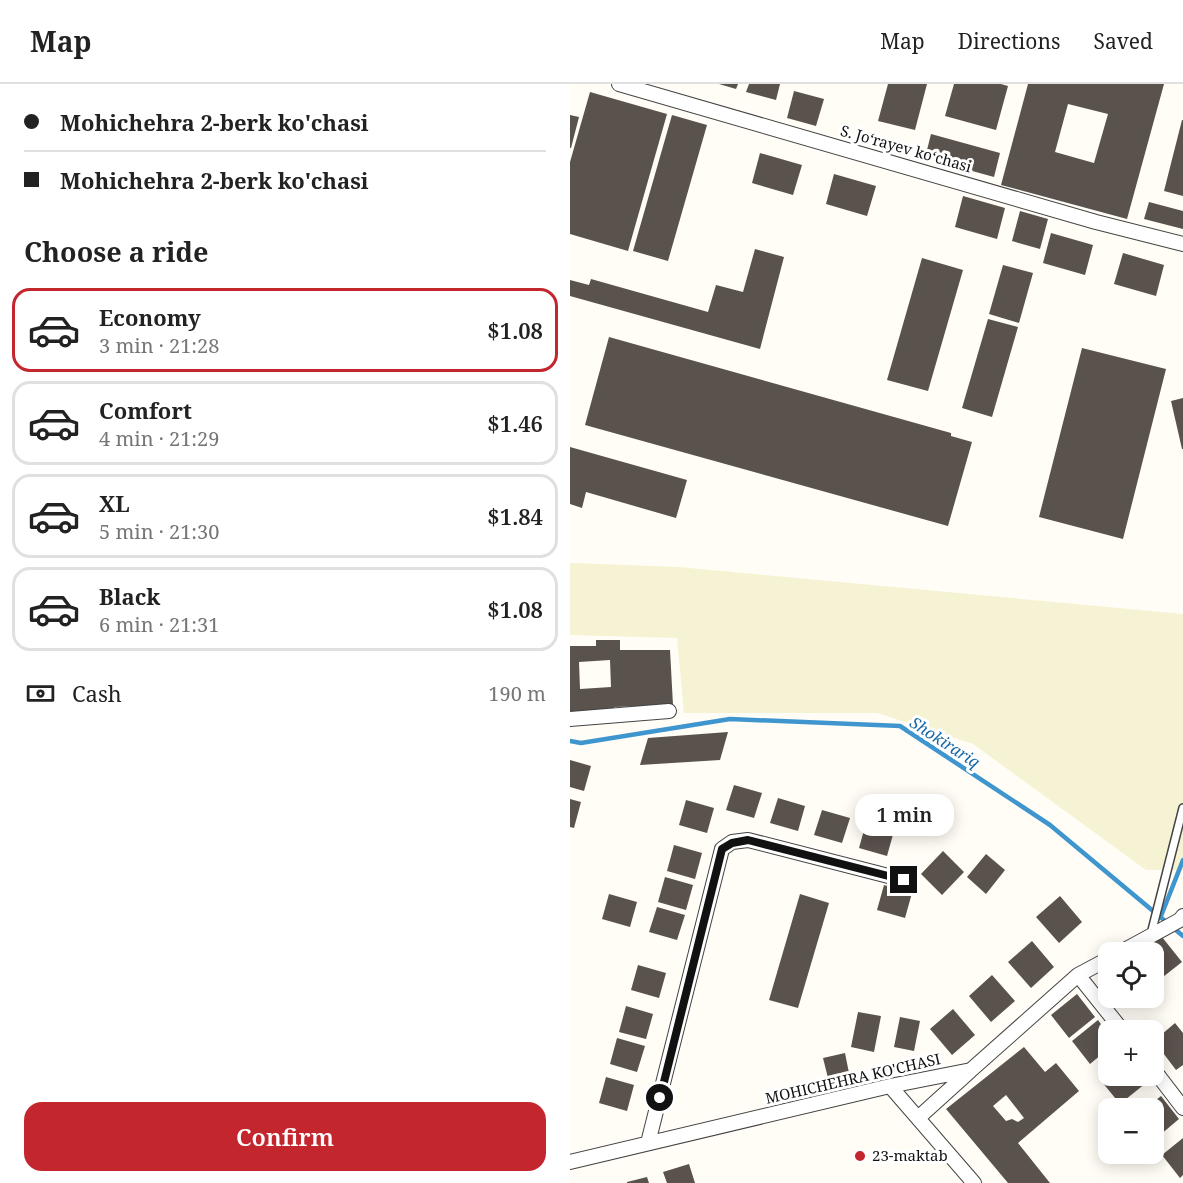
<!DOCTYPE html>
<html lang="en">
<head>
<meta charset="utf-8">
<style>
  body { margin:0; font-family:"Noto Serif",serif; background:#f2f2f2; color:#222; height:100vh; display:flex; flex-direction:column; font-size:22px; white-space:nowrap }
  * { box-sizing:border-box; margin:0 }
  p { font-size:20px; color:#767676 }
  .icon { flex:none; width:33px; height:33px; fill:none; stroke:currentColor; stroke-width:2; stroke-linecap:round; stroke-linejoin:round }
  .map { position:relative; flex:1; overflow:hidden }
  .sheet { display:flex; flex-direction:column; background:#fff; width:570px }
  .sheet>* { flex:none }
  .guide { display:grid; align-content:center; height:132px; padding:0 24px; background:#fff }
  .fabs { position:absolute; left:528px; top:858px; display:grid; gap:12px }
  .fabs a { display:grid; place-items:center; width:66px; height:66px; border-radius:12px; background:#fff; box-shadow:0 3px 15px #0003; font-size:30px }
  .end { position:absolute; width:27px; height:27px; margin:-14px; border:8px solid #111; background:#fff; box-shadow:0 0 0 3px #fff }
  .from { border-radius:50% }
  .bubble { position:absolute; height:42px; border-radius:18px; background:#fff; box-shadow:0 3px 15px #0003; font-size:20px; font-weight:600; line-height:42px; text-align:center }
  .guide b { display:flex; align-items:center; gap:21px; height:57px; font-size:22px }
  .guide b+b { border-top:2px solid #e0e0e0 }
  .guide i { width:15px; height:15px; background:#222 }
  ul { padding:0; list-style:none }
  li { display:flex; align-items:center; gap:18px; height:84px; margin:0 12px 9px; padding:0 12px; border:3px solid #e0e0e0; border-radius:18px }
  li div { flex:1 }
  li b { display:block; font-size:22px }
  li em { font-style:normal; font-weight:600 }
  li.current { border-color:#c4262e }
  li>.icon { width:54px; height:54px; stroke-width:1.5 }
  h2 { padding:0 24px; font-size:27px; line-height:72px }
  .pay { display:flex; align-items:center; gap:15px; height:66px; padding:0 24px; font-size:22px }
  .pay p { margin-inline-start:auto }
  .button { display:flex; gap:12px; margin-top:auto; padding:12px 24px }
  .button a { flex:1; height:69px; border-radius:18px; background:#c4262e; color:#fff; font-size:24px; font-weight:600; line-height:69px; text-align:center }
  header { display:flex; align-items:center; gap:36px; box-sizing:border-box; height:84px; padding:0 30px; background:#fff; border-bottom:2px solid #e0e0e0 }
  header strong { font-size:28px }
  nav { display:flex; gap:33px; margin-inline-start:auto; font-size:21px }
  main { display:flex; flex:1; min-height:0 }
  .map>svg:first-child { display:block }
  .farmland { fill:#f6f3d4 }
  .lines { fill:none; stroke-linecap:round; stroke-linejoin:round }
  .stream { stroke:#3f96cf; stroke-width:4.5 }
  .building { fill:#5a524d; fill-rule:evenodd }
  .lane-casing { stroke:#444; stroke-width:10 }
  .street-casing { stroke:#444; stroke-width:16 }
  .lane { stroke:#fff; stroke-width:7 }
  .street { stroke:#fff; stroke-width:14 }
  .route { stroke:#111; stroke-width:8 }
  .poi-dot { fill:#c4262e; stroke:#fff; stroke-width:2 }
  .labels { text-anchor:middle; stroke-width:6; stroke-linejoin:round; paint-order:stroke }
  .street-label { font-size:15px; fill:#111; stroke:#fff }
  .poi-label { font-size:15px; fill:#111; stroke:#fff; text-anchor:start }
  .water-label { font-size:16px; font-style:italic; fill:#1768a6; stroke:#fff }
</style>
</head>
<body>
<header>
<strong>Map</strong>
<nav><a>Map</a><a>Directions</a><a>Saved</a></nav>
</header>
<main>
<section class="sheet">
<div class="guide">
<b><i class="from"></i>Mohichehra 2-berk ko'chasi</b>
<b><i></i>Mohichehra 2-berk ko'chasi</b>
</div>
<h2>Choose a ride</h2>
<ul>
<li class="current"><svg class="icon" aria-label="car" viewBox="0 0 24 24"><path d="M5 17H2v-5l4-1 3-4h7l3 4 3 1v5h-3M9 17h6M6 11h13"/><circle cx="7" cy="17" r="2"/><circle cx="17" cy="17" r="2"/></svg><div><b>Economy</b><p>3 min · 21:28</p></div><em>$1.08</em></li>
<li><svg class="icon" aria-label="car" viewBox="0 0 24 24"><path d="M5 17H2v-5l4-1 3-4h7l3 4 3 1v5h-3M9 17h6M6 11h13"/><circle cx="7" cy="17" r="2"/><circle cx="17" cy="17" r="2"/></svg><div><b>Comfort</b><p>4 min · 21:29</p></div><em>$1.46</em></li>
<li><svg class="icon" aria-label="car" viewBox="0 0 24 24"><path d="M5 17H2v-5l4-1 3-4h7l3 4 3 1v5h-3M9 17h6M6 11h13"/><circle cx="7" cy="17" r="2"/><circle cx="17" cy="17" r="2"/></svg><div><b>XL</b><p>5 min · 21:30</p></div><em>$1.84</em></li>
<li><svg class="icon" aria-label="car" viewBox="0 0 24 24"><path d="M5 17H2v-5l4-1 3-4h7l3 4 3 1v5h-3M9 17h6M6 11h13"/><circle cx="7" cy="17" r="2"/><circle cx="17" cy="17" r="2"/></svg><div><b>Black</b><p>6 min · 21:31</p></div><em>$1.08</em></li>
</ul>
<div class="pay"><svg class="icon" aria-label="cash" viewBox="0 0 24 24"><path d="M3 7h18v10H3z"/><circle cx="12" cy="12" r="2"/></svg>Cash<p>190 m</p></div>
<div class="button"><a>Confirm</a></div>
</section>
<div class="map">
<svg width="613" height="1099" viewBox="0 0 613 1099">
  <rect width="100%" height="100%" fill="#fffdf5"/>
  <path class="farmland" d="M0,479L109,483L613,530V786H576L403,660L307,629H114L107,554L0,551Z"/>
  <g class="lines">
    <path class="stream" d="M0,657L11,659L160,635L330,642L480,741L613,852
      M591,832L613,776"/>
  </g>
  <path class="building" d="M149,0H168L166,5Z
    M179,0H210L206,16L176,8Z
    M318,0H357L345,46L308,37Z
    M384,0H431L438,2L426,46L375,32Z
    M458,0H594L557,135L431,101ZM498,20L538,30L524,79L485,68Z
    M224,7L254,15L246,42L217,34Z
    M20,8L97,30L58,167L0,150V78Z
    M0,31L9,33L1,64H0Z
    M102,31L137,41L98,177L63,167Z
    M612,36H613V112L594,107Z
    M361,50L430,69L424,93L355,74Z
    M190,69L232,81L223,111L182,99Z
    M264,90L306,102L297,132L256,120Z
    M393,112L435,124L427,155L385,143Z
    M579,118L613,127V145L574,135Z
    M450,127L478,135L470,165L442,157Z
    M481,149L523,161L515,191L473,179Z
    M185,165L214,173L190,265L0,212V196L19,201L21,195L138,228L146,201L173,208Z
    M553,169L594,181L586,212L544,200Z
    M352,174L393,186L358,307L317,296Z
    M433,181L463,189L449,239L419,230Z
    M418,235L448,243L422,333L392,324Z
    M39,253L381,349V352L402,358L378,442L15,341Z
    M512,264L596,285L553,455L469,433Z
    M613,314V365H612L601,317Z
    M0,363L117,396L106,434L16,408L12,424L0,420Z
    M26,556H50V566H100L103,621L44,623L45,628L0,630V562H26ZM40,576L41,603L10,605L9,578Z
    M158,648L150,676L70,681L78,654Z
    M0,676L21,682L14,707L0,703Z
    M164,701L192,709L184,734L156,726Z
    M208,714L235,722L228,747L200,739Z
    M0,715L11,718L4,744L0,743Z
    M116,716L144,724L137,749L109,741Z
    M252,726L280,734L272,759L244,751Z
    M296,739L324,747L317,772L289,764Z
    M104,761L132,769L125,795L97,787Z
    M373,767L394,788L372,811L351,790Z
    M416,770L435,786L416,810L397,793Z
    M95,793L123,801L116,826L88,818Z
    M314,801L342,809L335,834L307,826Z
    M39,810L67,818L60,843L32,835Z
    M230,810L259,819L228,924L199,916Z
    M490,812L512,838L489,859L466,833Z
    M87,823L115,831L107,856L79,848Z
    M592,853L612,878L584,900V868H572Z
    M462,857L484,883L461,904L438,878Z
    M68,881L96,889L89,914L61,906Z
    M422,891L445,917L421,938L399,912Z
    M538,895V907L533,899Z
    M507,910L525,933L499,954L481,931Z
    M544,914H565L552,924Z
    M56,922L83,930L76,955L49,948Z
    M383,925L405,951L382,971L360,945Z
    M288,928L311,932L304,968L281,963Z
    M330,933L350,937L344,967L324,963Z
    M528,936L538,950V965L520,980L502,957Z
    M605,939L613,949V981L606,986L584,957Z
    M47,954L75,962L67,988L40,980Z
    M454,963L475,988L486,979L509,1007L448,1059L480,1099H438L376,1025ZM436,1011L454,1034L448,1038L442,1035L436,1037L423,1022Z
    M275,969L279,989L258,994L253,974Z
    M540,992H570L576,999L550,1020L532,998Z
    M36,993L64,1001L57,1027L29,1019Z
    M591,1012L609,1035L584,1056V1024H576Z
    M613,1054V1091L610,1094L592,1071Z
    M119,1080L125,1099H97L93,1088Z
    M77,1093L79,1099H57V1098Z"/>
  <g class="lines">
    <defs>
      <path id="lane" d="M581,850L613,724"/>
      <path id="street" d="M49,0L526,138L613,160
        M0,635L99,627
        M551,868L610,836L613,832
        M508,891L552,946
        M584,986L613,1024
        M320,1002L404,1099
        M348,1034L400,987
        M78,1059L152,765L162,758L178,756L334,796
        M0,1078L320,1002L401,986L508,891L538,875"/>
    </defs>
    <use href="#lane" class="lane-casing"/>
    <use href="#street" class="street-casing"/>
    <use href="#lane" class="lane"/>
    <use href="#street" class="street"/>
  </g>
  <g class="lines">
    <path class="route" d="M90,1014L152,765L162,759L178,756L334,796"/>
  </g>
  <circle class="poi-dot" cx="290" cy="1072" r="6"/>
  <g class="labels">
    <g class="street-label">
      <text transform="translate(336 65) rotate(16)" y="5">S. Joʻrayev koʻchasi</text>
      <text transform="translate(283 995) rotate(-13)" y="5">MOHICHEHRA KO'CHASI</text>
    </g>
    <g class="poi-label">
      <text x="302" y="1077">23-maktab</text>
    </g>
    <g class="water-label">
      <text transform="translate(375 658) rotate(33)" y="6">Shokirariq</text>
    </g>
  </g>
</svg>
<div class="fabs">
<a><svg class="icon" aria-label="locate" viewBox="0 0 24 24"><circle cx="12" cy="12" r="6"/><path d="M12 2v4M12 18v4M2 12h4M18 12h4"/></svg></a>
<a>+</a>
<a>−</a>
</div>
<i class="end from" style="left:90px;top:1014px"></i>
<i class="end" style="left:334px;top:796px"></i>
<div class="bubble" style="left:285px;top:710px;width:99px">1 min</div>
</div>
</main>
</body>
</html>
